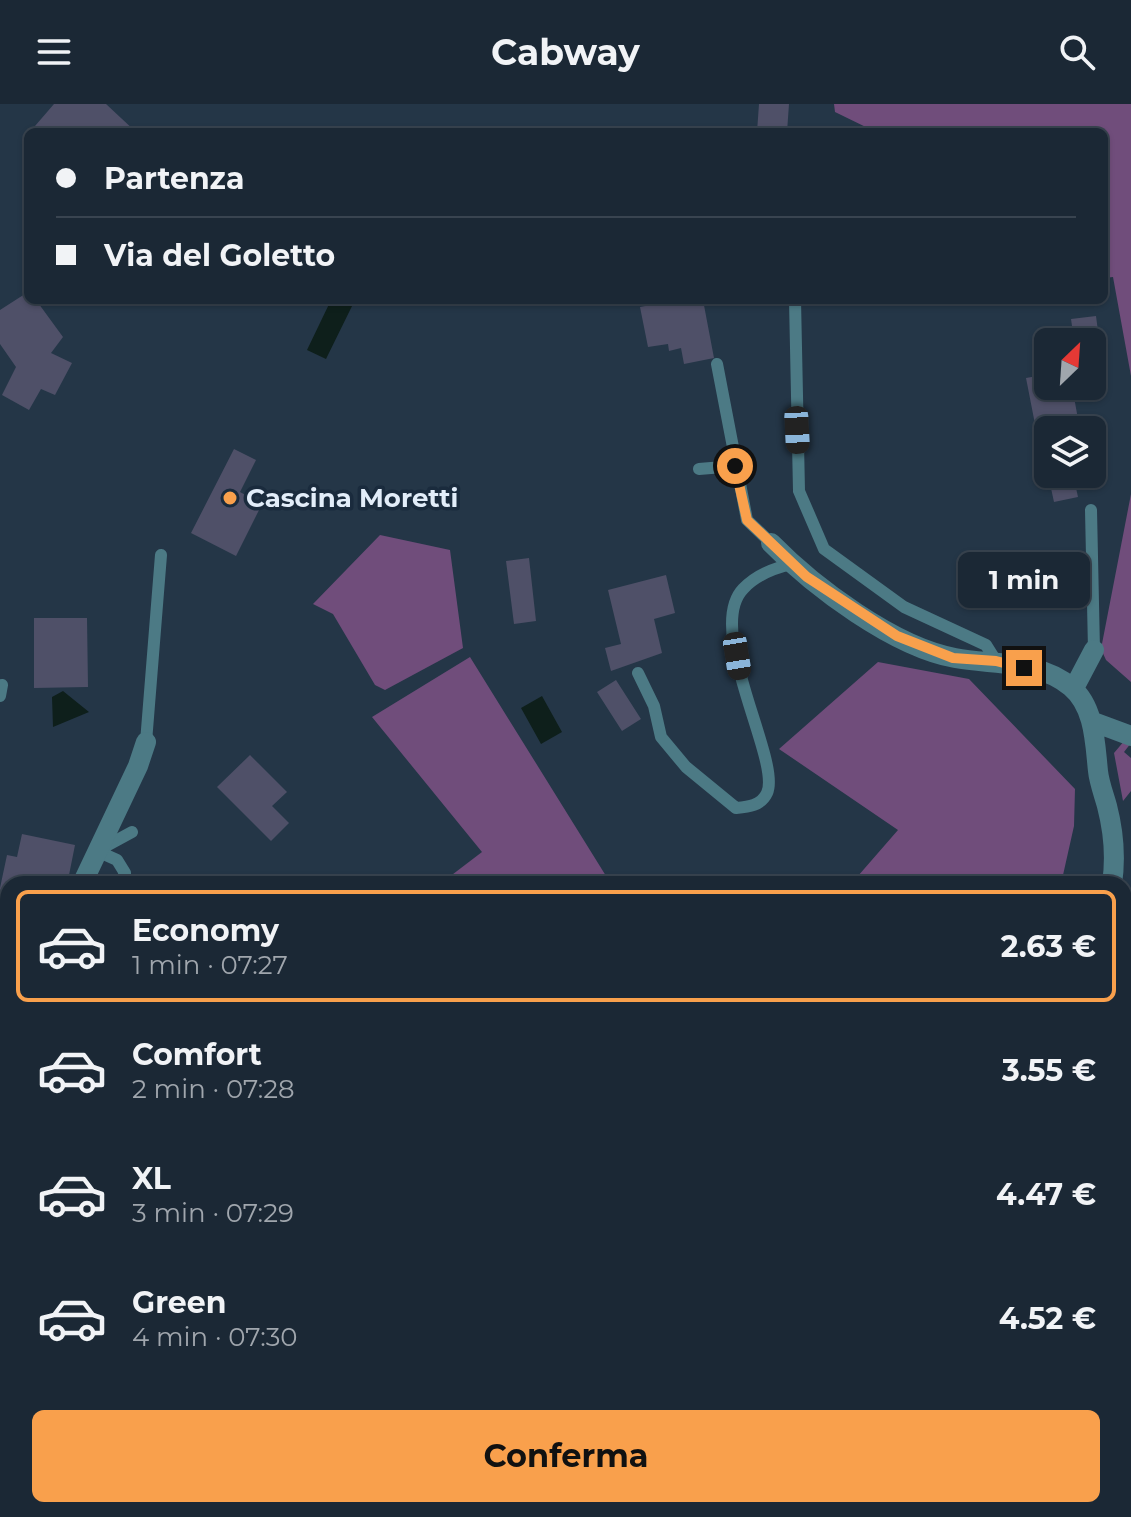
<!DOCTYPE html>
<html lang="it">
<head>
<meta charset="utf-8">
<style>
  body { margin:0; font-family:Montserrat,sans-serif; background:#24303d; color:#f1f3f6; height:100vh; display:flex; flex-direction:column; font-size:30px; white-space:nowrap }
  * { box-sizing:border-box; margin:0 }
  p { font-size:26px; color:#a0a6ad }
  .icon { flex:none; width:44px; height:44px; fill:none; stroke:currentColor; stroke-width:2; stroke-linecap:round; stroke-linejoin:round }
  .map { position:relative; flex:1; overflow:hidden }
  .side { position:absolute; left:0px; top:772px; width:1132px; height:642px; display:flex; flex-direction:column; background:#1b2835; border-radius:24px 24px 0 0; box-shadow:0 2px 6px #0004,0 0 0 2px #394450 }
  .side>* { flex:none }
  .guide { position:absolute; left:24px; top:24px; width:1084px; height:176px; border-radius:12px; box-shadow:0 2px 6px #0004,0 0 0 2px #394450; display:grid; align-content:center; height:176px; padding:0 32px; background:#1b2835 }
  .needle { width:52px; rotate:25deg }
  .tools { position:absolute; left:1034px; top:224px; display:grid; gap:16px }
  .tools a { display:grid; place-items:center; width:72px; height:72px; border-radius:12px; background:#1b2835; box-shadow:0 2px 6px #0004,0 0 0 2px #394450; font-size:40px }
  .end { position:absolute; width:36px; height:36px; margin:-18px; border:10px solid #f9a04c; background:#111; box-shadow:0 0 0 4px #111 }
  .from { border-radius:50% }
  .bubble { position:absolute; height:56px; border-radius:12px; background:#1b2835; box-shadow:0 2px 6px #0004,0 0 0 2px #394450; font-size:26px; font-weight:700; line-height:56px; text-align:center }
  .car { position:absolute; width:24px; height:48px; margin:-24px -12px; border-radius:10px; box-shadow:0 0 6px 2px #0007; background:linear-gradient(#222 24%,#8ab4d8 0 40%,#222 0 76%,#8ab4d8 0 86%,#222 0) }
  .guide b { display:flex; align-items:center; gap:28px; height:76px; font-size:30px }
  .guide b+b { border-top:2px solid #394450 }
  .guide i { width:20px; height:20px; background:#f1f3f6 }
  ul { padding:14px 0 0; list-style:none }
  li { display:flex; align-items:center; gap:24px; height:112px; margin:0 16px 12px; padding:0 16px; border:4px solid transparent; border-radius:12px }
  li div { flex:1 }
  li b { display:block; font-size:30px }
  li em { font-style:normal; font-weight:700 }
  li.current { border-color:#f9a04c }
  li>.icon { width:72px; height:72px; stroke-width:1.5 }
  .primary-button { display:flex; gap:16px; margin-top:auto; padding:16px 32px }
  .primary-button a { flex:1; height:92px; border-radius:12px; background:#f9a04c; color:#111; font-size:32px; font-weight:700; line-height:92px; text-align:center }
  header { display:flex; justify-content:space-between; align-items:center; height:104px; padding:0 32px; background:#1b2835; font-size:36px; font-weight:700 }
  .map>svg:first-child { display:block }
  .green { fill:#704d7b }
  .water { fill:#0e1f1b }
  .building { fill:#4f5068 }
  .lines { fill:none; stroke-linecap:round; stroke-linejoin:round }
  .service { stroke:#4c7a85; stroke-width:12 }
  .minor { stroke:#4c7a85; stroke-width:20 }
  .route { stroke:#f9a04c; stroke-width:10 }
  .poi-dot { fill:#f9a04c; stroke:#1a2b3d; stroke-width:3 }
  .labels { text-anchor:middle; stroke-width:7; stroke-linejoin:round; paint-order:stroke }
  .poi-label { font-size:26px; font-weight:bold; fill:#e2edf9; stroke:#1a2b3d; text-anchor:start }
</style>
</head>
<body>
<header><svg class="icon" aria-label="menu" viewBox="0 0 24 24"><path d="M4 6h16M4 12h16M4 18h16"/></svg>Cabway<svg class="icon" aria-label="search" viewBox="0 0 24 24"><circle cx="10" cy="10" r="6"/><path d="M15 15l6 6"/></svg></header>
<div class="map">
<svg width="1131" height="1413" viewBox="0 0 1131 1413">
  <rect width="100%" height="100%" fill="#243647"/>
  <path class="green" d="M834,0H1131V272L1113,173L1104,174V28H876L835,8Z
    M1131,390V578L1106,556L1101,545Z
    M380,431L450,446L463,544L385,586L375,581L333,510L313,500Z
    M470,553L611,780H440L482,748L372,613Z
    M878,558L969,575L1075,685L1074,722L1061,780H851L898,726L779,645Z
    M1125,636L1131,639L1124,648L1131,654V687L1123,697L1114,649Z
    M1124,969L1131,971V1413H1022L1027,1406H1124Z
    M273,1406H492L487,1413H270Z
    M604,1406H742L734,1413H611Z"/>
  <path class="water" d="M331,196H355L326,255L307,246Z
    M63,587L89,608L53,623L52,593Z
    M542,592L562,628L541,640L521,604Z"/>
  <path class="building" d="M54,0H106L136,28H42L35,22Z
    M759,0H789L787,28H757Z
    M28,188V196H36L63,233L51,249L72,259L55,291L41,285L29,306L2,291L16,263L0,240V206Z
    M660,196H703L714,254L684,260L681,244L669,247L668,240L648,243L640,203L661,199Z
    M1096,212L1101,250L1092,252V238H1064L1062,230L1073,229L1071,215Z
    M1048,270V282H1072L1080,326H1048V355L1042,356L1026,274Z
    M234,345L256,356L240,388L262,400L236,452L191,429Z
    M1073,370L1078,393L1054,398L1049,375Z
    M529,454L536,517L514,520L506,457Z
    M666,471L675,509L654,515L662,549L611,567L605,544L621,540L608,486Z
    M34,514H87L88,583L34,584Z
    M616,576L641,615L622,627L597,588Z
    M250,651L287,688L272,702L289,719L271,737L217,683Z
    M22,730L75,741L68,776L51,773L50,780H8V841L0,839V784L7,751L17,753Z
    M0,968L8,972V984L1,999L8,1003V1029L0,1045Z
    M191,1406H253L250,1413H188Z
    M843,1406H903L894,1413H849Z"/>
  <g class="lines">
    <path class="service" d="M795,196L799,387L824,445L904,503L986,541L996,557
      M717,260L747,416L771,439
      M699,365L735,362
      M1091,406L1094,546
      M638,569L654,602L661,633L686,663L736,704C748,703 761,702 767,689C782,657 704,526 743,485C755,472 774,464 792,460
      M0,592L2,581
      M146,638L161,451
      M120,780L125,769L117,756L97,747L132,728
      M0,1163L8,1156
      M0,1368L8,1413
      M59,1413L68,1406
      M497,1413L502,1406
      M539,1413L545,1406"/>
    <path class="minor" d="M771,439C814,483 894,543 955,554C992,561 1040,556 1071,583C1095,603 1095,640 1098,667C1099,678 1104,691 1107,702C1114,729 1116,753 1112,780
      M1074,584L1094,546
      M1091,617L1131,632
      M82,780L138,662L146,638
      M0,878H8
      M997,1413L1003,1406"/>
  </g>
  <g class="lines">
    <path class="route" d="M735,362L747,416L807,473L897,532L953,554L996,557L1024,564"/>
  </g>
  <circle class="poi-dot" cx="230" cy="394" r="8"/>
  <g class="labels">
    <g class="poi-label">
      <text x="246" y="403">Cascina Moretti</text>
    </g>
  </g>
</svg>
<div class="tools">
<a><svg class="needle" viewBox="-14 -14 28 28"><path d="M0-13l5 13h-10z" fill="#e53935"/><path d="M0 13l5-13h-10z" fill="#a0a6ad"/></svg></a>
<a><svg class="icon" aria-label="layers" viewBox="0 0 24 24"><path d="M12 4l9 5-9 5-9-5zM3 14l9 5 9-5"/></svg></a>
</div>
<i class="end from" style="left:735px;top:362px"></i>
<i class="end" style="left:1024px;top:564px"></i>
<div class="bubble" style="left:958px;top:448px;width:132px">1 min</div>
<i class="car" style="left:797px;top:326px;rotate:177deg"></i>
<i class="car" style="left:737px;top:552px;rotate:171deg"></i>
<div class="guide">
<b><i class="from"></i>Partenza</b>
<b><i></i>Via del Goletto</b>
</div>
<section class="side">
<ul>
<li class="current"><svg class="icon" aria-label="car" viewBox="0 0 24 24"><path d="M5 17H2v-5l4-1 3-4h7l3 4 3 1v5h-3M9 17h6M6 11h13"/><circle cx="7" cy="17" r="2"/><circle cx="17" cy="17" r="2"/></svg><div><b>Economy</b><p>1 min · 07:27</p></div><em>2.63 €</em></li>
<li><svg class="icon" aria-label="car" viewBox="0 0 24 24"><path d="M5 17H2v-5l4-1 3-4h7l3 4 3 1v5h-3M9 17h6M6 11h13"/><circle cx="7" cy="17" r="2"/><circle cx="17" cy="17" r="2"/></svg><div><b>Comfort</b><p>2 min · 07:28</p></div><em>3.55 €</em></li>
<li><svg class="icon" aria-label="car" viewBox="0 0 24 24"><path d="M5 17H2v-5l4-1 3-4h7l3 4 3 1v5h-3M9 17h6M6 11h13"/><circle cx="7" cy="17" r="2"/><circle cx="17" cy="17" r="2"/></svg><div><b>XL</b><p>3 min · 07:29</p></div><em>4.47 €</em></li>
<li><svg class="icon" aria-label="car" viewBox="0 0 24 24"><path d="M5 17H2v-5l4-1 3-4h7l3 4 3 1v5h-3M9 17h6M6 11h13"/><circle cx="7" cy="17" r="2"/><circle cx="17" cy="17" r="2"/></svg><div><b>Green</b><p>4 min · 07:30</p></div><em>4.52 €</em></li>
</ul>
<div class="primary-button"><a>Conferma</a></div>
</section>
</div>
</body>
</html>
